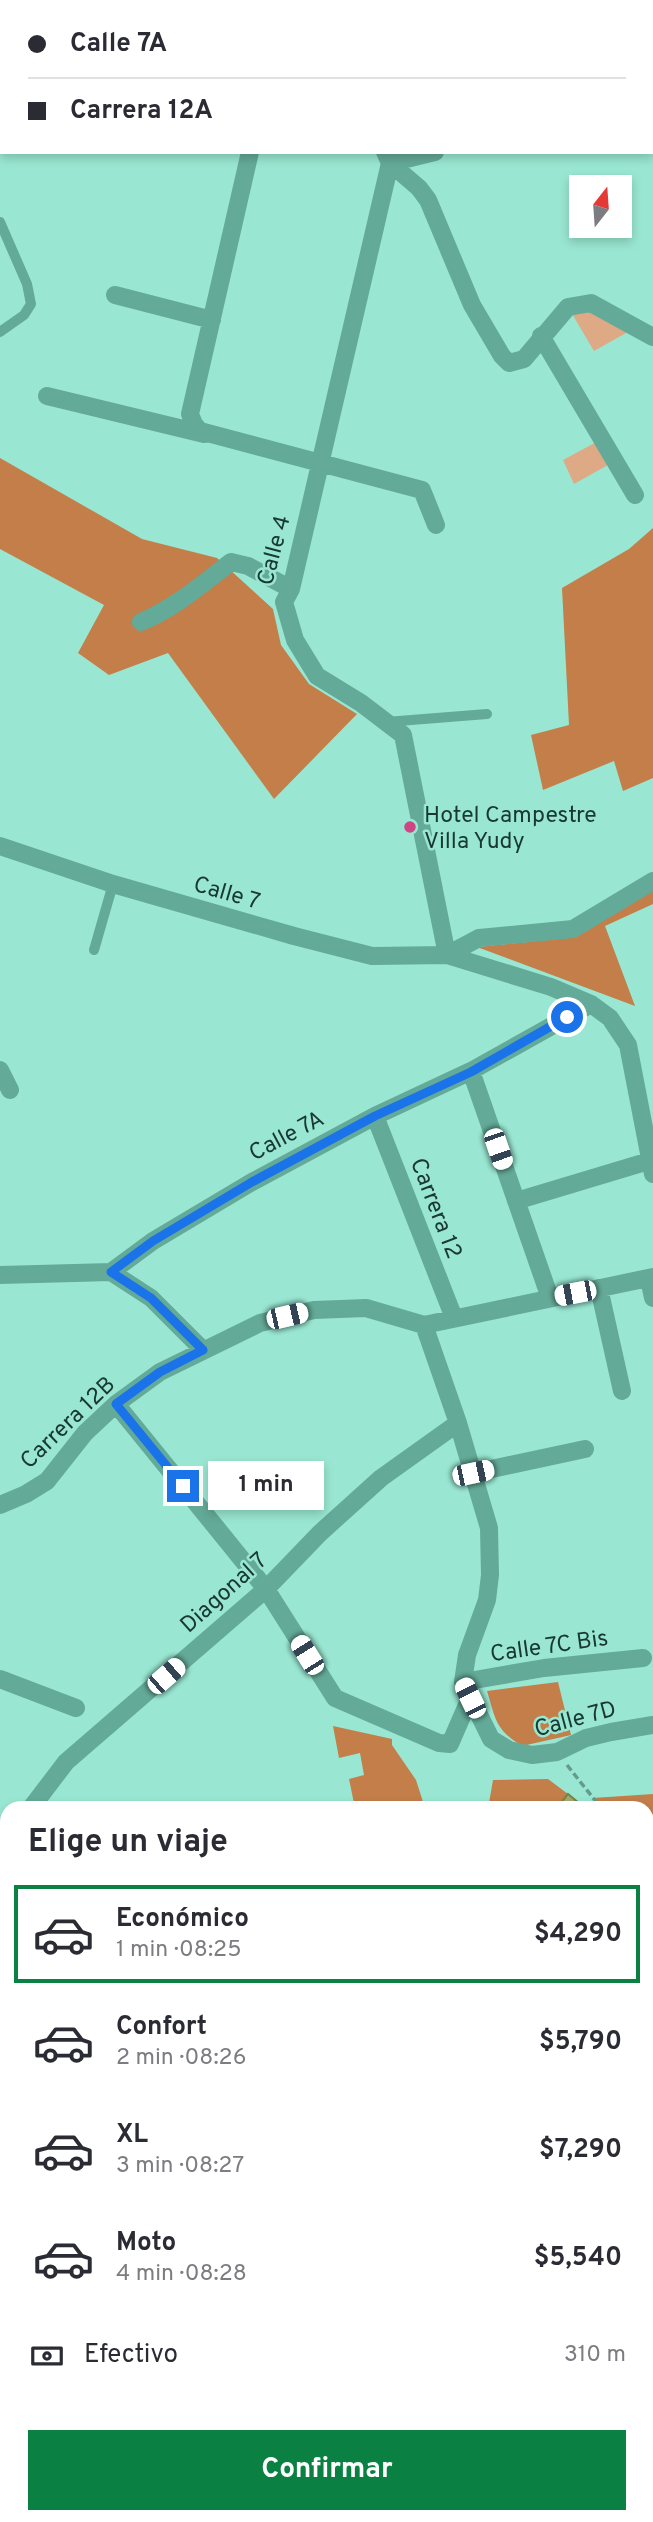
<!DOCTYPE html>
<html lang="es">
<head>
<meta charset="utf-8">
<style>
  body { margin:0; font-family:Overpass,sans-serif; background:#f2f2f3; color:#2b2b33; height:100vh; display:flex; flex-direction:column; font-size:26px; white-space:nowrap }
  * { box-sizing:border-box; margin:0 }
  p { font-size:23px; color:#7c7c81 }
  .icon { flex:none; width:38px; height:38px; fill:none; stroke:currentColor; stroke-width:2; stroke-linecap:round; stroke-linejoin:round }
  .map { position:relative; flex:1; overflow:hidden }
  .details { position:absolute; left:0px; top:1801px; width:654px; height:723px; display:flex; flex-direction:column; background:#fff; border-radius:21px 21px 0 0; box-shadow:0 4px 10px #0003 }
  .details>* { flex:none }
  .guide { position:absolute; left:0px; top:0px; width:654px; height:154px; box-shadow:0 4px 10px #0003; display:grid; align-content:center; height:154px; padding:0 28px; background:#fff }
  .needle { width:46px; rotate:17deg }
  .fabs { position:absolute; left:569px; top:175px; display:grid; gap:14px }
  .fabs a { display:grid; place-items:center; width:63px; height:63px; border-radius:0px; background:#fff; box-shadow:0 4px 10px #0003; font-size:35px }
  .end { position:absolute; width:32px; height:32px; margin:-16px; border:9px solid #1a73e8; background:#fff; box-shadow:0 0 0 4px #fff }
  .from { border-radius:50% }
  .bubble { position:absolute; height:49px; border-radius:0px; background:#fff; box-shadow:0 4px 10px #0003; font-size:23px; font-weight:700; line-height:49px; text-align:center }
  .car { position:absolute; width:21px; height:42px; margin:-21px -10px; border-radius:9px; box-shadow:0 0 5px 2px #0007; background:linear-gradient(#fff 24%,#345 0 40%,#fff 0 76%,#345 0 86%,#fff 0) }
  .guide b { display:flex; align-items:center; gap:24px; height:66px; font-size:26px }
  .guide b+b { border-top:2px solid #e1e1e2 }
  .guide i { width:18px; height:18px; background:#2b2b33 }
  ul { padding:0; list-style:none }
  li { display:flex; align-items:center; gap:21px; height:98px; margin:0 14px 10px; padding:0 14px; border:4px solid transparent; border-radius:0px }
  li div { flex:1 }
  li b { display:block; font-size:26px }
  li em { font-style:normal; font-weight:700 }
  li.current { border-color:#0b8043 }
  li>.icon { width:63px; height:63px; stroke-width:1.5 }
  h2 { padding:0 28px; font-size:32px; line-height:84px }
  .pay { display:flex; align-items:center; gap:18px; height:77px; padding:0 28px; font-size:26px }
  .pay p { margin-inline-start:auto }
  .cta { display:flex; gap:14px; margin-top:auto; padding:14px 28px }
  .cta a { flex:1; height:80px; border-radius:0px; background:#0b8043; color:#fff; font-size:28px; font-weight:700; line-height:80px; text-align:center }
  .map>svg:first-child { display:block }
  .green { fill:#dea985 }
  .forest { fill:#c37e4a }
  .building { fill:#a1ab6f; stroke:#778046; stroke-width:2 }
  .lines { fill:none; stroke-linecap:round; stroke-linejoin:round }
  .path { stroke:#629c8d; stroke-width:3.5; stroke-dasharray:7 3.5; stroke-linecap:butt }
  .lane { stroke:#64aa98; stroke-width:10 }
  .street { stroke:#64aa98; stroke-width:18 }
  .secondary { stroke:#338f7b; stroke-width:18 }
  .route { stroke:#1a73e8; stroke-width:9 }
  .poi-dot { fill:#ce4684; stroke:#99e7d2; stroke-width:2.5 }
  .labels { text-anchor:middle; stroke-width:5; stroke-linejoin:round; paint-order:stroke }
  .street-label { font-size:23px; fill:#183831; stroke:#99e7d2 }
  .poi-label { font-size:23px; fill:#183831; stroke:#99e7d2; text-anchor:start }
</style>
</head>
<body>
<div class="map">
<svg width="653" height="2522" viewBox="0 0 653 2522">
  <rect width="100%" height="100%" fill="#99e7d2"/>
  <path class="green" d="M591,303L635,328L594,351L568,307Z
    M602,439L615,461L574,484L563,460Z"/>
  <path class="forest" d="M0,458L142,539L217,558L273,609L281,645L309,684L357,714L274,799L168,653L109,675L78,653L104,605L0,549Z
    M653,528V778L623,791L614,761L543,790L531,735L569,725L562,588L629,549Z
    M653,885V904L605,926L635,1006L477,947L577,937V930Z
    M558,1682L571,1735L522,1746C495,1729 496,1720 487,1691Z
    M333,1726L392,1739V1745L416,1780L425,1808H355L349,1779L364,1775L360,1753L339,1758Z
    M548,1779L568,1794L557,1808H493L489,1803L493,1780Z
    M653,1794V1980L648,1981V1808H606L593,1798Z
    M0,1962H7V2074L0,2076Z
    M7,2300V2516L301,2517L299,2522H0V2302Z"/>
  <path class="building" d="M568,1794L585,1808H557Z"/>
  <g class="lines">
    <path class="path" d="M567,1765L601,1808"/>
    <path class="lane" d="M0,222L27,284L31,304L24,315L0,332
      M386,722L487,714
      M94,950L113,884
      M648,2218L653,2217"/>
    <path class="street" d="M308,0L309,2
      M250,152L190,414L194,424L200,431L422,490L436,525
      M385,152L390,163L291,589L284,602L295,640L317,676L361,703L403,735L447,955
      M390,163L419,188L428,200L472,305L502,356L509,363L524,359L568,307L591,303L653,337
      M390,163L435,152
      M115,295L212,320
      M541,336L635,495
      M47,396L204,434
      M141,622C175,608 202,584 231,562L248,566L291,589
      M0,846L113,884L294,936L372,956L447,955L551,987L591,1004L610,1018L628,1045L653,1174
      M447,955L479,938L573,929L653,881
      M0,1070L10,1090
      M471,1071L550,1298
      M375,1116L454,1318
      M516,1201L649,1161
      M111,1272L151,1298L203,1350
      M0,1275L111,1272L153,1241L252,1182L375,1116L471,1071L591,1004
      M649,1279L653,1298
      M599,1288L622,1391
      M424,1325L458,1423L489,1528L490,1575L487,1600L467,1655L463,1682L491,1739L509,1750L532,1755L557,1752L586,1738L611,1732L653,1725
      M116,1404L266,1589L335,1698L439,1743L450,1744L470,1698
      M473,1473L585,1449
      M0,1505L26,1494L47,1481L85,1433L116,1404L160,1372L260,1323L314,1310L366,1308L424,1325L653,1277
      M0,1679L76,1708
      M463,1682L544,1668L643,1658
      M31,1808L66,1762L266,1589L320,1533L381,1478L458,1423
      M2,1845L7,1839
      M648,2058H653
      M648,2252L653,2296
      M411,2516V2522"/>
    <path class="secondary" d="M0,2218H7
      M648,2446L653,2445"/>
  </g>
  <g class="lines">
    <path class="route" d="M183,1486L116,1404L160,1372L203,1350L151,1298L111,1272L153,1241L252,1182L375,1116L471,1072L567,1017"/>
  </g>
  <circle class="poi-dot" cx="410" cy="827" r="7"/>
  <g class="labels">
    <g class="street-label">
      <text transform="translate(273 550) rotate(-75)" y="8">Calle 4</text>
      <text transform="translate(227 892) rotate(16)" y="8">Calle 7</text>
      <text transform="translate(286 1135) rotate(-28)" y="8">Calle 7A</text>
      <text transform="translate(437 1208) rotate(69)" y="8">Carrera 12</text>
      <text transform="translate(67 1422) rotate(-44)" y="8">Carrera 12B</text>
      <text transform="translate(223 1592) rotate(-42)" y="8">Diagonal 7</text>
      <text transform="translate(549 1645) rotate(-8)" y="8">Calle 7C Bis</text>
      <text transform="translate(575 1718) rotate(-15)" y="8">Calle 7D</text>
    </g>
    <g class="poi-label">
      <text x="424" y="822">Hotel Campestre<tspan x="424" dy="26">Villa Yudy</tspan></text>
    </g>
  </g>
</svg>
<div class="fabs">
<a><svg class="needle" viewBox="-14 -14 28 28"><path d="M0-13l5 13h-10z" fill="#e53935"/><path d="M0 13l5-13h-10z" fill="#7c7c81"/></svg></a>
</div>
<i class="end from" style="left:567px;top:1017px"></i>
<i class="end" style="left:183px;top:1486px"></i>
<div class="bubble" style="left:208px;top:1461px;width:116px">1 min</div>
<i class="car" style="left:498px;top:1149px;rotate:161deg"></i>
<i class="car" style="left:575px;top:1293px;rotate:259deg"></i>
<i class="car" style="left:287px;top:1316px;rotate:77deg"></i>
<i class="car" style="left:473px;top:1473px;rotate:78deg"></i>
<i class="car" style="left:307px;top:1655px;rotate:328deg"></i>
<i class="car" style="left:166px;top:1676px;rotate:49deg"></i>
<i class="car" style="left:470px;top:1698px;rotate:334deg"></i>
<div class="guide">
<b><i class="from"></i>Calle 7A</b>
<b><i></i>Carrera 12A</b>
</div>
<section class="details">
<h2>Elige un viaje</h2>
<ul>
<li class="current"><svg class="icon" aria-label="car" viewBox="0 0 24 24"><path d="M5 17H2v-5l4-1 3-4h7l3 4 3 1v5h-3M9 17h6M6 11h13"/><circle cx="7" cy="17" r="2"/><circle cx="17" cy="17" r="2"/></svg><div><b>Económico</b><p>1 min · 08:25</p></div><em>$4,290</em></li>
<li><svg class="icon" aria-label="car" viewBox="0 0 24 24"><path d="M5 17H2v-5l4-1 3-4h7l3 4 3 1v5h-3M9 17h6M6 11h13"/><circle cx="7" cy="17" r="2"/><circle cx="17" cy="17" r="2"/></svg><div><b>Confort</b><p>2 min · 08:26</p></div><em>$5,790</em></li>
<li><svg class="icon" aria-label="car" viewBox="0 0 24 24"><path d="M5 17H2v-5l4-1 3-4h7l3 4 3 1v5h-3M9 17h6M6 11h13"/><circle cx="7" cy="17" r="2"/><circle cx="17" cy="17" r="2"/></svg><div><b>XL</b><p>3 min · 08:27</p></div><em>$7,290</em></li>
<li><svg class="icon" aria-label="car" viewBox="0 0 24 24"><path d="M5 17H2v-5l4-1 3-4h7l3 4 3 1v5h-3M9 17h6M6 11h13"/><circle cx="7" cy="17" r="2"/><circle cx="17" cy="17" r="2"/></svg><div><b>Moto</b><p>4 min · 08:28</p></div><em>$5,540</em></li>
</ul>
<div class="pay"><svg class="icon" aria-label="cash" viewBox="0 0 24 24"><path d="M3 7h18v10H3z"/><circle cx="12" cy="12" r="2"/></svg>Efectivo<p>310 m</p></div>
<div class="cta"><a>Confirmar</a></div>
</section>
</div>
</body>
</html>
